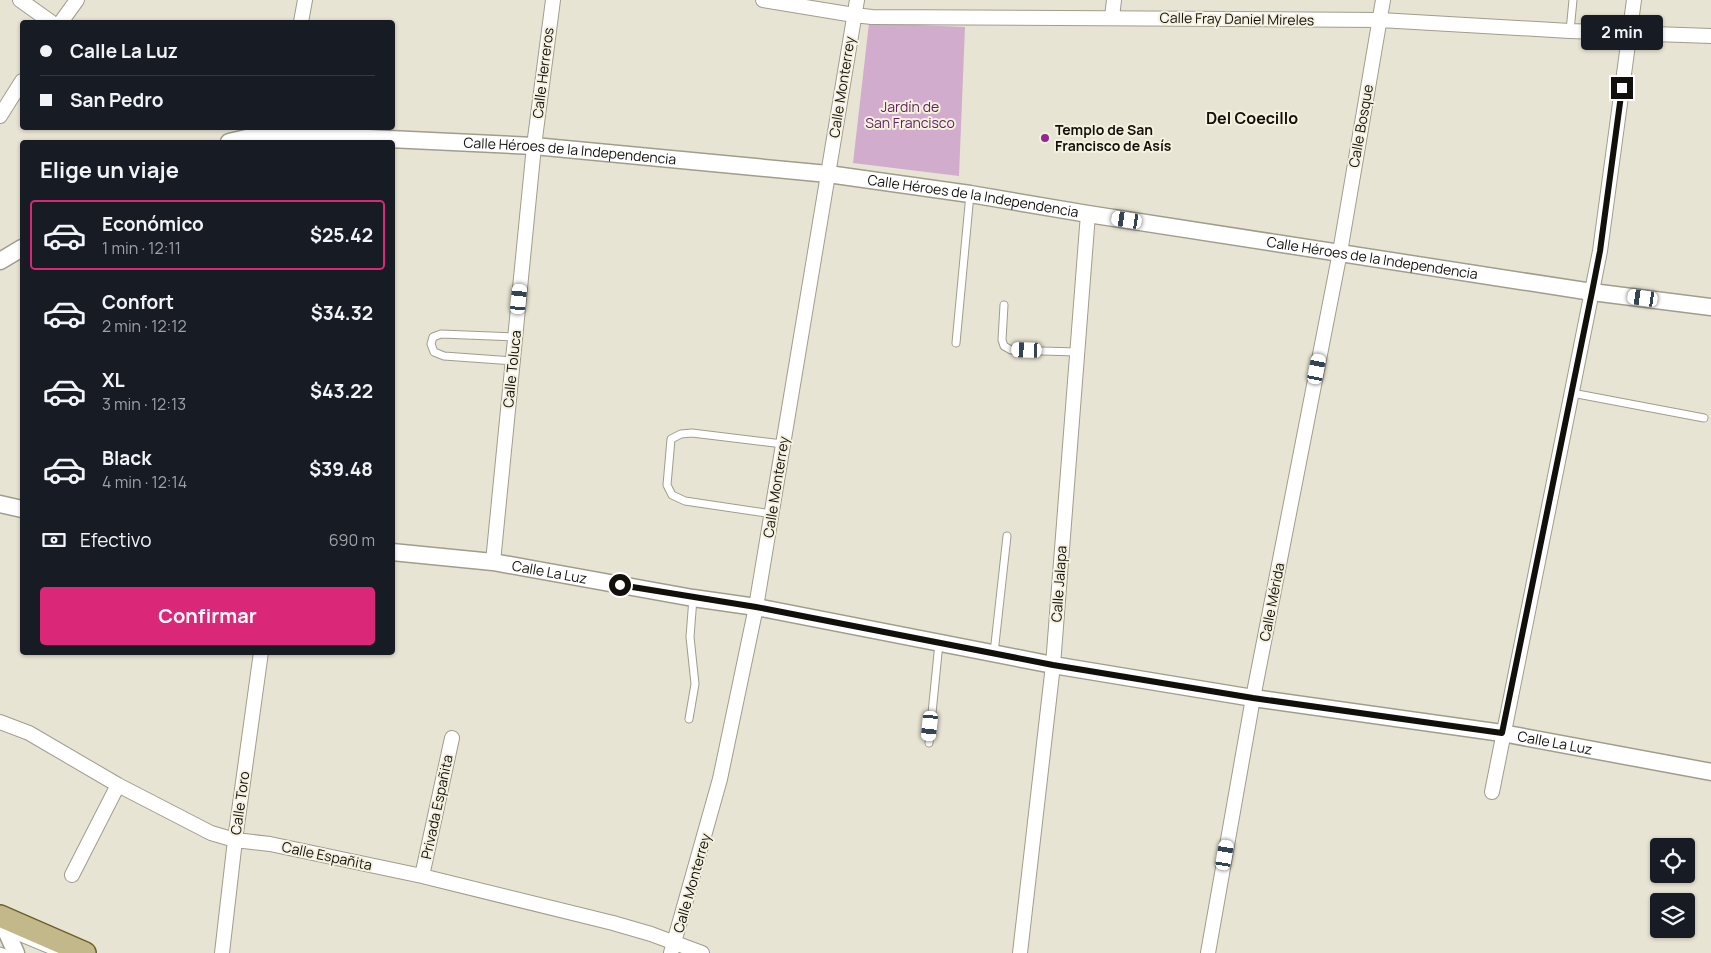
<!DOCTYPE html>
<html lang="es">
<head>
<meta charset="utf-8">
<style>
  body { margin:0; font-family:Manrope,sans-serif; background:#20242c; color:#f1f3f6; height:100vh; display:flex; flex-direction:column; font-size:19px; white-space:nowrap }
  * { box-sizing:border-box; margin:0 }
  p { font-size:16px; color:#9ea1a6 }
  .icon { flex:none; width:28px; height:28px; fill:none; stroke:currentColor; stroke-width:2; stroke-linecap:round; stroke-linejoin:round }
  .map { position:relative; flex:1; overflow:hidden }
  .drawer { position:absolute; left:20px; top:140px; width:375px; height:515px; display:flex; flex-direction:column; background:#171b24; border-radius:5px; box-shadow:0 1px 4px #0004 }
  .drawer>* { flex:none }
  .banner { position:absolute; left:20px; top:20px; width:375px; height:110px; border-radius:5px; box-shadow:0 1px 4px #0004; display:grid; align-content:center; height:110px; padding:0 20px; background:#171b24 }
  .tools { position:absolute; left:1650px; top:838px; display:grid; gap:10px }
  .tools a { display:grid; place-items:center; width:45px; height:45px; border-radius:5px; background:#171b24; box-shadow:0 1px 4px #0004; font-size:25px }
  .end { position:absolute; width:22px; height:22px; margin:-11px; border:6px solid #11100a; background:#fff; box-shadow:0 0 0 2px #fff }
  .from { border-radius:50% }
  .bubble { position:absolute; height:35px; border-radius:5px; background:#171b24; box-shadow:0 1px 4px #0004; font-size:16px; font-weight:700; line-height:35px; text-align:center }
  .car { position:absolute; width:15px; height:30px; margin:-15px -8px; border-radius:6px; box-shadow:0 0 4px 1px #0007; background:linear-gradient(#fff 24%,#345 0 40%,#fff 0 76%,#345 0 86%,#fff 0) }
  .banner b { display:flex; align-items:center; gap:18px; height:48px; font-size:19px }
  .banner b+b { border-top:1px solid #363941 }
  .banner i { width:12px; height:12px; background:#f1f3f6 }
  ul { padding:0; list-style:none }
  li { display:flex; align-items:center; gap:15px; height:70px; margin:0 10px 8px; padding:0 10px; border:2px solid transparent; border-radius:5px }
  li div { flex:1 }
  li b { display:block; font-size:19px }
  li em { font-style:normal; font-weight:700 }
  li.active { border-color:#db2777 }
  li>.icon { width:45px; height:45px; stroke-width:1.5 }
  h2 { padding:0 20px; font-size:22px; line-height:60px }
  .pay { display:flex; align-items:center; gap:12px; height:55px; padding:0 20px; font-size:19px }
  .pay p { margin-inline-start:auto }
  .primary-button { display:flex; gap:10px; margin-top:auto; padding:10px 20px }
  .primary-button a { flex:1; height:58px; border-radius:5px; background:#db2777; color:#fff; font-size:20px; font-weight:700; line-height:58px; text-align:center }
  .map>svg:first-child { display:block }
  .green { fill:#d1accc }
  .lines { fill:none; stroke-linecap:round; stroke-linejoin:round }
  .service-casing { stroke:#a09d8d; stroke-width:9 }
  .minor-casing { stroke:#a09d8d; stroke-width:16 }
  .tertiary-casing { stroke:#a09d8d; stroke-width:19 }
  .primary-casing { stroke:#6b5f2a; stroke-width:24 }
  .service { stroke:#fff; stroke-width:7 }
  .minor { stroke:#fff; stroke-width:14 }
  .tertiary { stroke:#fff; stroke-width:16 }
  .primary { stroke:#c3b889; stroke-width:21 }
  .route { stroke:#11100a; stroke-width:6 }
  .poi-dot { fill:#93298c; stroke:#f5f1e0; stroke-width:2 }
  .labels { text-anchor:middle; stroke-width:4; stroke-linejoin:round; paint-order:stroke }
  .street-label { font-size:14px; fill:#11100a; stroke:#f5f1e0 }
  .park-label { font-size:14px; fill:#62225d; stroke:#f5f1e0 }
  .poi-label { font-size:14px; font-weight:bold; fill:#11100a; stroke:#f5f1e0; text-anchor:start }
  .quarter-label { font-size:16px; font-weight:bold; fill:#11100a; stroke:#f5f1e0 }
</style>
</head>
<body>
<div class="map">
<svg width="1711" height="953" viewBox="0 0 1711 953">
  <rect width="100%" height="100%" fill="#e7e4d3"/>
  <path class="green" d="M869,23L965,27L959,176L853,163Z"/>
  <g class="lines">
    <defs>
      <path id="service" d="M1570,31L1573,0
        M1004,305L1002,340L1004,346L1011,350L1077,352
        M956,343L970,194
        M513,361L444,356L434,352L431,344L433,337L441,334L515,337
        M1572,393L1704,418
        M772,514L685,501L672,495L667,485L671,439L681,434L692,433L783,444
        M994,653L1007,536
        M689,719L695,684L690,637L693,598
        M929,743L939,643
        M9,933L57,953
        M0,951L5,953"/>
      <path id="minor" d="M20,0L51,22
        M763,0L854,15L872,17L1380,20L1570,31L1711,36
        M1112,17L1114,0
        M61,22L77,0
        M301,22L305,0
        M0,116L22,81
        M493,562L534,146L553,0
        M0,722L29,733L118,785L211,833L235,840L270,844L422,876L613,923L651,934L702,953
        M1492,792L1600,251L1634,0
        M72,875L118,785
        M422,876L452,738
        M222,953L235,840L261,652
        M671,953L720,779L756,607L857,0
        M1020,953L1053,665L1088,214
        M1208,953L1253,698L1340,252L1383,0"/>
      <g id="tertiary">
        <path id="s1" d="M229,142L255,136L305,135L534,146L828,174L970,194L1088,214L1592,292L1711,307"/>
        <path d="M0,261L22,248"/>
        <path d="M0,504L22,509"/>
        <path id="s2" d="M392,552L493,562L693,598L756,607L1053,665L1253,698L1502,733L1711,772"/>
        <path d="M0,917L16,953"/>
      </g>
      <path id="primary" d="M0,916L85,953"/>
    </defs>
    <use href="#service" class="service-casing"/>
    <use href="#minor" class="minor-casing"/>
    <use href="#tertiary" class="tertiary-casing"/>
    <use href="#primary" class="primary-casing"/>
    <use href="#service" class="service"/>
    <use href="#minor" class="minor"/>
    <use href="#tertiary" class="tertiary"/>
    <use href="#primary" class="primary"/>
  </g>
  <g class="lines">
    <path class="route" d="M620,585L756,607L1053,665L1253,698L1502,733L1592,292L1600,251L1622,88"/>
  </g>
  <circle class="poi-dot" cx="1045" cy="138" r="5"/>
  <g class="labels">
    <g class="street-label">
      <text transform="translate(1237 19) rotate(1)" y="5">Calle Fray Daniel Mireles</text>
      <text transform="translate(543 73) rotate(-83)" y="5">Calle Herreros</text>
      <text transform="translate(842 87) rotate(-81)" y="5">Calle Monterrey</text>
      <text transform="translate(1361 126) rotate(-80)" y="5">Calle Bosque</text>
      <text dy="5" stroke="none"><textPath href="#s1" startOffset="342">Calle Héroes de la Independencia</textPath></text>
      <text dy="5" stroke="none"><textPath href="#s1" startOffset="748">Calle Héroes de la Independencia</textPath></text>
      <text dy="5" stroke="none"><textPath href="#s1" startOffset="1152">Calle Héroes de la Independencia</textPath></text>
      <text transform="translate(512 369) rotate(-84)" y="5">Calle Toluca</text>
      <text transform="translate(776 487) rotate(-81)" y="5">Calle Monterrey</text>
      <text dy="5" stroke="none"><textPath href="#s2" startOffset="159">Calle La Luz</textPath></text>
      <text transform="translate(1059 584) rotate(-86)" y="5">Calle Jalapa</text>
      <text transform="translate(1272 602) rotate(-79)" y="5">Calle Mérida</text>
      <text dy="5" stroke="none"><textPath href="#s2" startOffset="1179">Calle La Luz</textPath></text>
      <text transform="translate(240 803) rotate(-82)" y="5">Calle Toro</text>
      <text transform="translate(437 807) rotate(-78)" y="5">Privada Españita</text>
      <text transform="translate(327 856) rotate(12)" y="5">Calle Españita</text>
      <text transform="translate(692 883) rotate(-74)" y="5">Calle Monterrey</text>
    </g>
    <g class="park-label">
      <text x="910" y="112">Jardín de<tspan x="910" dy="16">San Francisco</tspan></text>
    </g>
    <g class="poi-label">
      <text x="1055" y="135">Templo de San<tspan x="1055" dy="16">Francisco de Asís</tspan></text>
    </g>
    <g class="quarter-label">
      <text x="1252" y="124">Del Coecillo</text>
    </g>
  </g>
</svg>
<div class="tools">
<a><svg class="icon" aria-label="locate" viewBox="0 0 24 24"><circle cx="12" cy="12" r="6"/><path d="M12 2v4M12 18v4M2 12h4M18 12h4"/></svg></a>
<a><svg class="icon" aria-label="layers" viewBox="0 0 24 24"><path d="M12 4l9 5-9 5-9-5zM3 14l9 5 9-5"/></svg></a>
</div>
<i class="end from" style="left:620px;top:585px"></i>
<i class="end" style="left:1622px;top:88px"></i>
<div class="bubble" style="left:1581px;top:15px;width:82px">2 min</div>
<i class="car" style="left:1127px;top:220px;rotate:279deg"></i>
<i class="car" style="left:1643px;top:298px;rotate:278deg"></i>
<i class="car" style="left:519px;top:299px;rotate:6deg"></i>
<i class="car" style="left:1027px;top:350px;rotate:272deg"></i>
<i class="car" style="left:1317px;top:369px;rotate:11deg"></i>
<i class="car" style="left:930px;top:726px;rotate:186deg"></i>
<i class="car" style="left:1225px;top:855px;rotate:10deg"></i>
<div class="banner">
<b><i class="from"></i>Calle La Luz</b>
<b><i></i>San Pedro</b>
</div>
<section class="drawer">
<h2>Elige un viaje</h2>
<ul>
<li class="active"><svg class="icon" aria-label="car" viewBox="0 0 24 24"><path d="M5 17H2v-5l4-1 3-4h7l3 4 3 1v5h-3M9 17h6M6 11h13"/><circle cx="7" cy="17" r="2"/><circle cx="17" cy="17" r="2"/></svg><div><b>Económico</b><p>1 min · 12:11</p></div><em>$25.42</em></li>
<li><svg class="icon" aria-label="car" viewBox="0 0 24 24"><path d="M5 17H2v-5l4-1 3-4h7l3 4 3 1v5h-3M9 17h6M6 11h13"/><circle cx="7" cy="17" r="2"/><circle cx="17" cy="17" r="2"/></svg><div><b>Confort</b><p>2 min · 12:12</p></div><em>$34.32</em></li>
<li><svg class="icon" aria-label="car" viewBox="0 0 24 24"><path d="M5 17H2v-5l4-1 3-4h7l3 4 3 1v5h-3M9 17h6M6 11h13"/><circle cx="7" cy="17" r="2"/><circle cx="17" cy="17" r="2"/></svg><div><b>XL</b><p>3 min · 12:13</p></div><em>$43.22</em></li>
<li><svg class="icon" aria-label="car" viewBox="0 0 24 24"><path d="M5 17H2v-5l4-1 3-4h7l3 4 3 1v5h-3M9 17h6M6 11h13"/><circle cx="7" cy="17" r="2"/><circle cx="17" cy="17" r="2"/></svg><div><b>Black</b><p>4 min · 12:14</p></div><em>$39.48</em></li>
</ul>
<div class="pay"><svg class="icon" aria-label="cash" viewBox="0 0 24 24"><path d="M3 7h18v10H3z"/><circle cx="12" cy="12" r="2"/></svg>Efectivo<p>690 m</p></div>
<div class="primary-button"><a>Confirmar</a></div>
</section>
</div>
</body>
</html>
